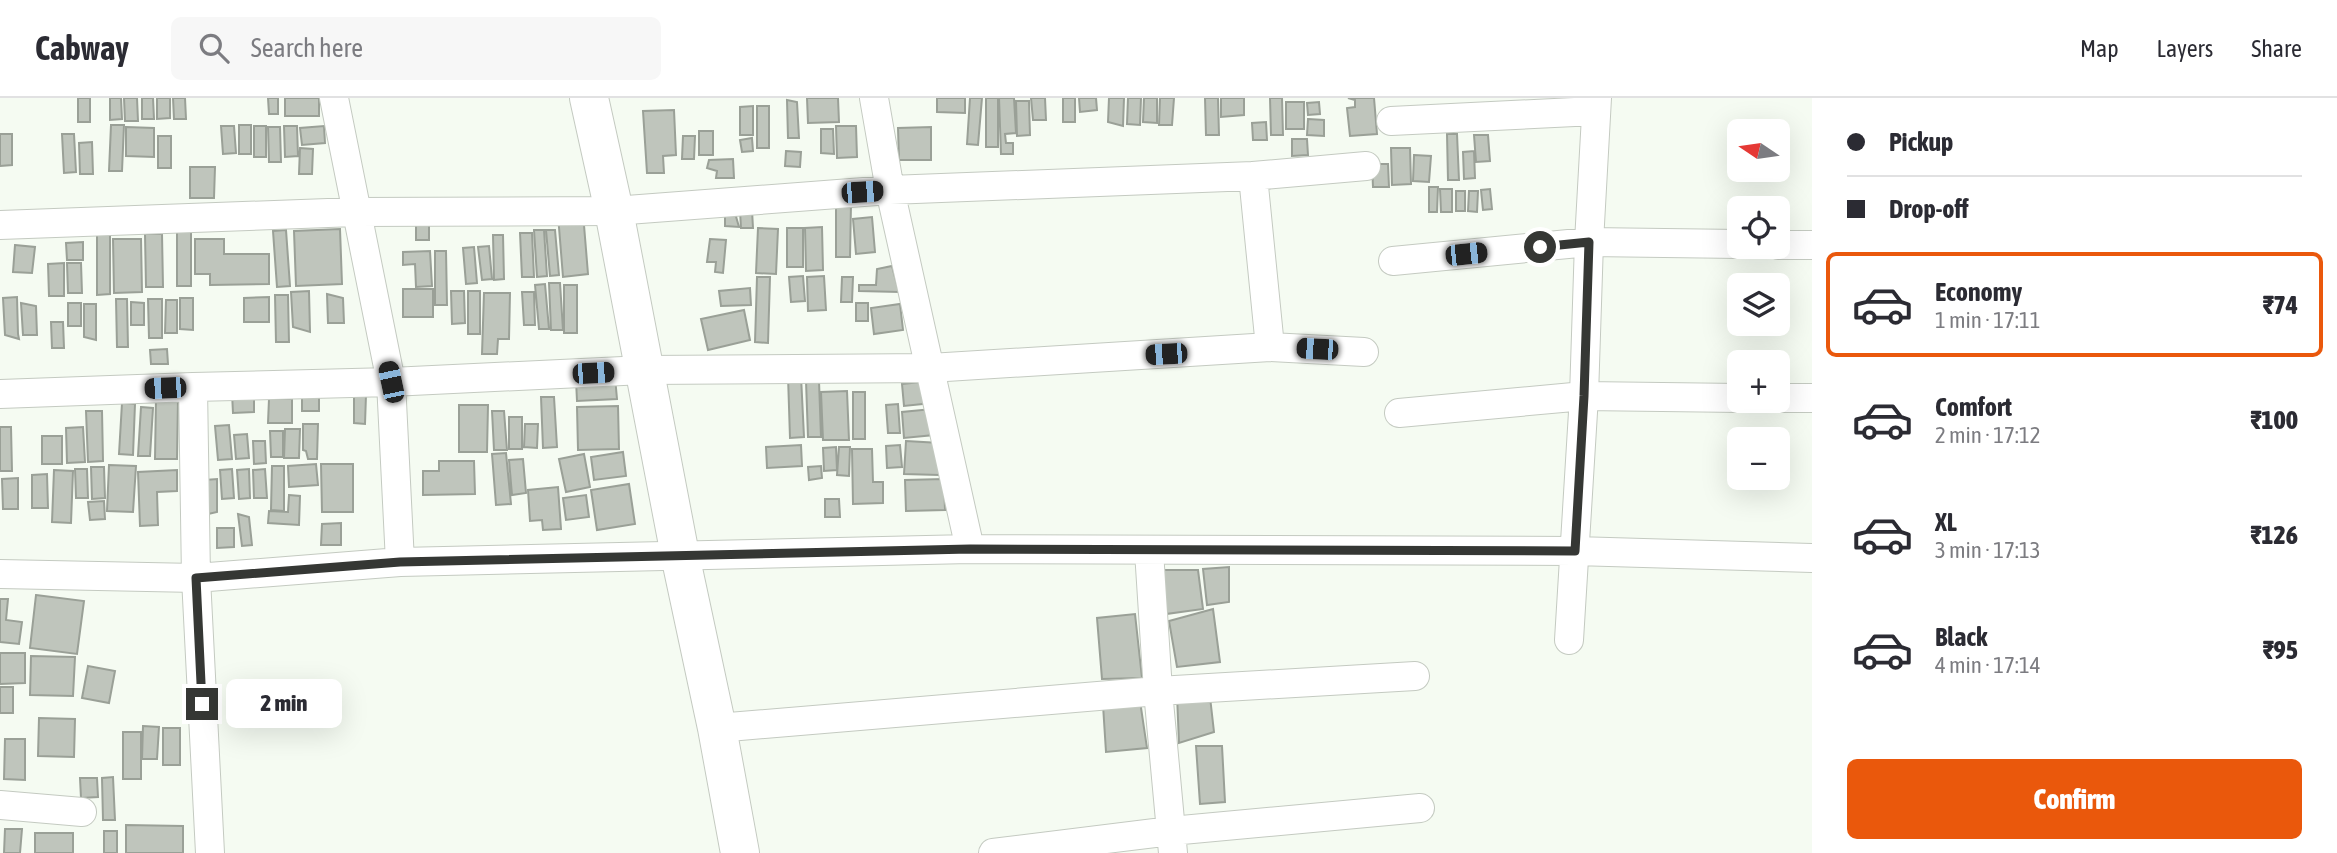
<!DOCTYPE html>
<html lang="en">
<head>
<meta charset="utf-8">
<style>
  body { margin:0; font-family:"Asap Condensed",sans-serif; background:#f7f7f7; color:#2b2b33; height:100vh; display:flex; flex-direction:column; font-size:26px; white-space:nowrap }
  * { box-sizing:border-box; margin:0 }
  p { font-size:23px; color:#7c7c81 }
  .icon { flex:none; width:38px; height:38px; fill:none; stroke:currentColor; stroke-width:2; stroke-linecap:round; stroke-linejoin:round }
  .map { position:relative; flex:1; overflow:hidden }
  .side { display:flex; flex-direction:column; background:#fff; width:525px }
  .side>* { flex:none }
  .top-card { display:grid; align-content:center; height:154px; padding:0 35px; background:#fff }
  .needle { width:46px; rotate:283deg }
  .buttons { position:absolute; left:1727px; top:21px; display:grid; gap:14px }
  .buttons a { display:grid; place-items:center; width:63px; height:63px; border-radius:10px; background:#fff; box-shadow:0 7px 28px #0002; font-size:35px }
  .end { position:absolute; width:32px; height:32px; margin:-16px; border:9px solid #353734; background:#fff; box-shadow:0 0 0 4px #fff }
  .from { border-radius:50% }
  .bubble { position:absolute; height:49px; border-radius:10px; background:#fff; box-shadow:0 7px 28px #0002; font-size:23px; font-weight:800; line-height:49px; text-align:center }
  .car { position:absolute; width:21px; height:42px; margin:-21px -10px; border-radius:9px; box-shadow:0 0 5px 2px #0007; background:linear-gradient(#222 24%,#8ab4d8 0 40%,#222 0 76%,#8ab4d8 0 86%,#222 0) }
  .top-card b { display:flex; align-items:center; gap:24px; height:66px; font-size:26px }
  .top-card b+b { border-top:2px solid #e1e1e2 }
  .top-card i { width:18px; height:18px; background:#2b2b33 }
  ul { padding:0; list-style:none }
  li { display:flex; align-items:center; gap:21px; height:105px; margin:0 14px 10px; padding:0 21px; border:4px solid transparent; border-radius:10px }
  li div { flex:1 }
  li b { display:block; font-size:26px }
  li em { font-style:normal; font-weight:800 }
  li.active { border-color:#ea580c }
  li>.icon { width:63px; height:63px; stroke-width:1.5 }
  .button { display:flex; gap:14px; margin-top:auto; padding:14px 35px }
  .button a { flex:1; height:80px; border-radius:10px; background:#ea580c; color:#fff; font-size:28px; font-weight:800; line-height:80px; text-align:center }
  header { display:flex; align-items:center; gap:42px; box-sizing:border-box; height:98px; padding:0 35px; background:#fff; border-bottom:2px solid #e1e1e2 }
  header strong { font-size:33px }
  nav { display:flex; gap:38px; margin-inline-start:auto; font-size:24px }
  .search { width:490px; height:63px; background:#f7f7f7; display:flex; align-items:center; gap:18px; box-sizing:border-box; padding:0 24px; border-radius:10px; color:#7c7c81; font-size:26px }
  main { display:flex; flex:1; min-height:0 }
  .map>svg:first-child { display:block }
  .building { fill:#bfc5bc; stroke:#9aa097; stroke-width:2 }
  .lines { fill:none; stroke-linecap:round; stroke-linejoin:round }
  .street-casing { stroke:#c4cac1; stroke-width:30 }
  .secondary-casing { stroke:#c4cac1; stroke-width:40 }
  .street { stroke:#fff; stroke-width:28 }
  .secondary { stroke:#fff; stroke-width:38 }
  .route { stroke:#353734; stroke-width:9 }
</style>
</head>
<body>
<header>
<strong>Cabway</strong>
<div class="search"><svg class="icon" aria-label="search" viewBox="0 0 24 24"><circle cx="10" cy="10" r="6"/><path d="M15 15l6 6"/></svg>Search here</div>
<nav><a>Map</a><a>Layers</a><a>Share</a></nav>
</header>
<main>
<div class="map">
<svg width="1812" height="755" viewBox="0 0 1812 755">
  <rect width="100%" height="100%" fill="#f5fbf2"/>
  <path class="building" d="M78,0H90V24H78Z
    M110,0H121L122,21L110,22Z
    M124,0H137L138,23H125Z
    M142,0H153L154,21H142Z
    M157,0H170V20L157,21Z
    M173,0H185L186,21H174Z
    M268,0H278V16H269Z
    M285,0H319V18H285Z
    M807,0H838L839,24L808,25Z
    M937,0H965V15L937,14Z
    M970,0H982L978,47L967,46Z
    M986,0H998V49H986Z
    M999,0H1014L1016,35L1005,36L1006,45H1013V56H1001Z
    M1031,0H1045L1046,22H1033Z
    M1063,0H1075V24H1063Z
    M1079,0H1096L1097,12L1080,14Z
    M1109,0H1124L1123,28L1108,24Z
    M1128,0H1141L1140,27L1127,26Z
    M1144,0H1157V25L1143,24Z
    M1160,0H1174L1172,27H1159Z
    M1205,0H1218L1219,37H1206Z
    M1221,0H1244V17L1221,19Z
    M1270,0H1282L1283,37H1271Z
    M1348,0H1374L1377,36L1350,38L1347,10L1355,9V2Z
    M787,2L797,4L799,40H788Z
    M1016,3H1029L1030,37L1017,38Z
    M1286,4H1304V31H1286Z
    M1319,4L1320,16L1308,17L1307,5Z
    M753,8V37H740V9Z
    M757,8H769V50H757Z
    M674,12L676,57L663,58L664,75H647L643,13Z
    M1308,21L1324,22V38L1307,37Z
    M1266,24L1267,42H1253L1252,25Z
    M111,27H124L122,73H109Z
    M239,27H251V56H239Z
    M221,28H234L236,55L223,56Z
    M254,28H266V59H254Z
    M284,28H297L298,58L285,59Z
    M324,28L325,45L302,47L300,30Z
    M836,28H856L857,59L837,60Z
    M126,29L154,30V59L126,58Z
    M268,29H280L281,64H269Z
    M931,29V62H899L898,30Z
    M821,31H833L834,56L821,55Z
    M699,33H713V57H699Z
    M0,36H12V67L0,68Z
    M62,36H74L76,74L64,75Z
    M1447,36H1457L1459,82H1448Z
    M1474,37H1488L1490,63L1476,64Z
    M158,38H171V70H158Z
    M683,38H695L694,61H682Z
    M752,40L753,53L742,54L740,42Z
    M1292,41H1307L1308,57L1292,58Z
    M92,44L93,76H80L79,45Z
    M300,50L313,51L312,76H299Z
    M1391,50H1410L1411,86L1392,87Z
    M786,53L801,54L800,69L785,68Z
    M1474,53L1475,80L1464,81L1463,54Z
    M1414,57L1431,58L1429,84L1413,83Z
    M733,61L734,80H716L717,73L707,70L709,62Z
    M1372,66H1388L1389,89H1373Z
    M190,69H215L214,100H190Z
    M1429,89H1438L1437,114H1429Z
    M1440,91H1452V114H1441Z
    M1490,91L1492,111L1483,112L1481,92Z
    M1456,93H1465V113H1456Z
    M1469,93H1478L1477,114L1468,113Z
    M836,106H851L850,159H836Z
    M752,112L753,130H741L740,113Z
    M583,115L588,176L563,179L558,117Z
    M725,115H735L739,129L725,128Z
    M872,119L875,154L856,156L853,121Z
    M416,120H429V142H416Z
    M177,127H191V188H177Z
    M822,129L823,172L806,173L805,130Z
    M758,130L778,131L776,176L756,175Z
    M787,130H803V169H787Z
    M340,131L342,186L296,188L294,133Z
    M286,132L290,188L277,189L273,133Z
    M534,132H544L547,178L537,179Z
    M546,132H555L559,177L550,178Z
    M520,135H532L534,179H522Z
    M97,136H110V196L97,197Z
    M145,136H162L163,189H146Z
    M493,137H503L504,181L494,182Z
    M113,141H141L142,194L114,195Z
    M195,141H224V156H269V186L210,187V176H195Z
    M710,141L726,142L723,175L715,174L716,164H707Z
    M83,144V162H67L66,145Z
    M15,147L35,149L32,175L13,174Z
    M489,148L492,181L482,182L478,149Z
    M474,149L477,185L466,186L463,150Z
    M430,153L432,188L416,189L415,166L403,167V154Z
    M435,153H446L447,207H435Z
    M64,165V198H49L48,166Z
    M67,165H81L82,195H68Z
    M892,168L899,194L859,193V187H876L877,171Z
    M803,178L805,203L791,204L789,179Z
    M824,178L826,212L808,213L807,179Z
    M757,179H770L768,245L755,244Z
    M842,179H853L852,204H841Z
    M549,185H560L563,232H551Z
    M545,186L549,231H539L535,187Z
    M564,187H577V235H564Z
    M750,190L751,207L721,208L719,193Z
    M403,191H433V219H403Z
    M309,193L310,234L293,229L291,194Z
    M451,193H464L465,225L452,226Z
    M468,193H480V236H468Z
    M522,194H534L535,227H524Z
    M484,195H510L509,241H498L497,256H482Z
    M327,196L343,200L344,225H328Z
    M275,197H288L289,244H276Z
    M17,199L18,236L19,241L5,237L3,200Z
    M269,199V224H244V200Z
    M180,200H193V232L180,231Z
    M116,201H127L128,249H117Z
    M148,201H162V240H149Z
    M166,202H177V235H165Z
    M131,204L144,205V227H131Z
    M21,205L36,208L37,237H23Z
    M68,205H81V228H68Z
    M856,205H868V223H856Z
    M84,206H96V242L84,239Z
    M900,206L903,232L874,236L871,210Z
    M744,212L750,242L708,252L701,221Z
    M51,224H63L64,250H52Z
    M167,251L168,266H151L150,252Z
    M788,278H801L804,339L790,340Z
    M615,279L617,301L577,303L576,282Z
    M806,283H819L821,339H808Z
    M930,283L932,305L904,308L902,286Z
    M319,293V313H302V294Z
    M847,293L849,342H823L821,294Z
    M853,294H865V341H853Z
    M232,295H254V314L233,315Z
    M354,297H366L365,326L354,325Z
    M541,299H554L557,349L543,350Z
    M156,300L178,301L177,361H155Z
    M269,301H292V325H268Z
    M122,305L135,306L133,357L119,356Z
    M898,306L900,335H888L886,307Z
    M459,307H488L487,354H459Z
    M618,308L619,351L578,352L577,309Z
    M141,309L153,310L150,358H138Z
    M932,311L934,337L904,340L902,314Z
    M86,313H102L103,363L88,364Z
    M492,313H504L507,352H494Z
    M509,319H522V351H509Z
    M303,326H318L317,361H308L306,353L303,352Z
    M525,326H538L537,350L524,349Z
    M229,327L232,361L218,362L215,328Z
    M0,329H11L12,373H0Z
    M83,329L85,364L67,365L66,330Z
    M285,331H300L299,360H284Z
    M270,333H283V359H271Z
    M247,336L249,360L236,361L234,337Z
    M42,338H62V366H42Z
    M253,343H265L266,365L254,366Z
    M906,343L940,345L939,377L904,376Z
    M801,347L802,368L767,370L766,349Z
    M900,347L902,369L887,370L886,348Z
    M836,349L837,372L824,373L823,350Z
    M839,349H850L849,378L837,377Z
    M852,351H872L873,384H883V405L853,406Z
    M623,354L626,378L594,382L591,359Z
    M506,355L511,406L496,407L492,356Z
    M584,356L590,389L566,394L559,361Z
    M523,361L526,395L512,397L509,362Z
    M439,363H474L475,396L423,397V373H439Z
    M316,366L318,387L289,389L288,368Z
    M321,366H353V414H322Z
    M109,367L136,368L133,414L107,413Z
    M272,368H284V413L271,412Z
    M821,368L822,380L809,382L808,369Z
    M91,369H104L105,400L92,401Z
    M75,371H87L88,400H76Z
    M232,371L234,400L222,401L220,372Z
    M249,371L250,400L239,401L237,372Z
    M265,371L267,400H254L253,372Z
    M54,372L73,373L71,425L52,424Z
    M177,372V393L157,394L158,427L140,428L138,374Z
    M47,376L48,410H32V377Z
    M18,380V411H3L2,381Z
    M217,381V414L204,417L205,382Z
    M944,381L945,412L906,413L905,382Z
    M629,386L635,426L597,432L591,392Z
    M558,389L561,431L543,432L542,422L530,423L528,392Z
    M289,397L300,398L299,427L268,425L269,413L288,414Z
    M586,397L589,419L566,422L563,400Z
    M825,401H839L840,419H825Z
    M104,403L105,421L90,422L88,404Z
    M238,416L249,419L252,447L242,448Z
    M341,425V447H321L322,426Z
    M217,430H234V449L217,450Z
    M1229,469V504L1207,507L1203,471Z
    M1161,472H1198L1203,511L1166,516Z
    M36,497L84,503L77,556L30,550Z
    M0,501H8L6,522L22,524L19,546L0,544Z
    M1213,511L1220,564L1177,569L1169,523Z
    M1135,516L1142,580L1102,581L1097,520Z
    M0,555H25V585L0,586Z
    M31,558L75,559L73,598L30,597Z
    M88,568L115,573L109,605L82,600Z
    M0,589H13V615H0Z
    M1177,597L1210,599L1214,634L1179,645Z
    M1140,603L1147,650L1106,654L1103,607Z
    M39,620L75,621L74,659L38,658Z
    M143,628L159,629L157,661H142Z
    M163,630H180V667H163Z
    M123,634H141V681H123Z
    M5,641H25V682L4,681Z
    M1196,648H1222L1225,704L1200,706Z
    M113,679L115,722H103L102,680Z
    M80,680H97L98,699L81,700Z
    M126,727L183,728V755H126Z
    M5,731H22L20,755H4Z
    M104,733H117V755H104Z
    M35,735H73V755H35Z"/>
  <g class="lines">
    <defs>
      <path id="street" d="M334,0L391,284L400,464
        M874,0L890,92L970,451
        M1391,23L1595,13
        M1253,78L1270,249
        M0,127L355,114L614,113L890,92L1253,78L1366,68
        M1778,147H1812
        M1393,163L1589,144L1740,146
        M0,296L193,289
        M1778,300H1812
        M1399,315L1584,298L1740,300
        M1149,453L1158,593L1173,755
        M0,476L196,480L400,464L970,451L1575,453L1812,460
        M1569,542L1584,298L1589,144L1597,0
        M717,630L1158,593L1415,578
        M0,707L82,714
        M210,755L196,480L193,289L391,284L644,272L930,270L1270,249L1364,254
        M993,755L1171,733L1420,710"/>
      <path id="secondary" d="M589,0L614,113L680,457L717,630L740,755"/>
    </defs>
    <use href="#street" class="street-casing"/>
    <use href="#secondary" class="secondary-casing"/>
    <use href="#street" class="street"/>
    <use href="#secondary" class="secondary"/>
  </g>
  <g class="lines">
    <path class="route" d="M202,606L196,480L400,464L970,451L1575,453L1584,298L1589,144L1540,149"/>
  </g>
</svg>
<div class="buttons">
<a><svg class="needle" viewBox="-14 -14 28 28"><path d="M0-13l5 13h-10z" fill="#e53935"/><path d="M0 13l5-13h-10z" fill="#7c7c81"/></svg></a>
<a><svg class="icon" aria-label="locate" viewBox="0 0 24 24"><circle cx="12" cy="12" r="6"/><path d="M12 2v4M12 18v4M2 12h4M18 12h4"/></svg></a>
<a><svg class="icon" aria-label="layers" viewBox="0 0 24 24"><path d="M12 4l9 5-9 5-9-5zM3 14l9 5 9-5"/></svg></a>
<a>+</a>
<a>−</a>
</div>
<i class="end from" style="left:1540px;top:149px"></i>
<i class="end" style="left:202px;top:606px"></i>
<div class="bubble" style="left:226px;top:581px;width:116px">2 min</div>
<i class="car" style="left:862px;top:94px;rotate:86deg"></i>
<i class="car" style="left:1466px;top:156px;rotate:84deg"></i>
<i class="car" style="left:1317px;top:251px;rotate:273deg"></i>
<i class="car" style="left:1166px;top:256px;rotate:267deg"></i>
<i class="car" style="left:593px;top:275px;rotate:87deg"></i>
<i class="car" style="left:391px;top:284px;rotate:348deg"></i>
<i class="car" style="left:165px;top:290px;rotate:268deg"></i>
</div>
<section class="side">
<div class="top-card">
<b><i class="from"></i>Pickup</b>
<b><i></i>Drop-off</b>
</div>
<ul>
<li class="active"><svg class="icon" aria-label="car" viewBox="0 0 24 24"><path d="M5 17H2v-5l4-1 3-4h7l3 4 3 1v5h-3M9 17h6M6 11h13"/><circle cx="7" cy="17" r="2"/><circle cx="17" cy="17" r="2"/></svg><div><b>Economy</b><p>1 min · 17:11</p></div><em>₹74</em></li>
<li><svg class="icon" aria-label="car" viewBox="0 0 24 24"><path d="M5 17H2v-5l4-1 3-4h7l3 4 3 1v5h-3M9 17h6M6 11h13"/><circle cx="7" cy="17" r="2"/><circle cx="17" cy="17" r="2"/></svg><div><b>Comfort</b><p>2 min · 17:12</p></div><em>₹100</em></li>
<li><svg class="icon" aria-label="car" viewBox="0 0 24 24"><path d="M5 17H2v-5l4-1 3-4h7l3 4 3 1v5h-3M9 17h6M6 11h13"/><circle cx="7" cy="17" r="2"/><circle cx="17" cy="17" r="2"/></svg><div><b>XL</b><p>3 min · 17:13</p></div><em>₹126</em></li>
<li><svg class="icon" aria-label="car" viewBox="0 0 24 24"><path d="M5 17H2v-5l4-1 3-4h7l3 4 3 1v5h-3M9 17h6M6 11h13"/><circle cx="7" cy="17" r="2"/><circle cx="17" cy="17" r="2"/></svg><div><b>Black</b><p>4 min · 17:14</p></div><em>₹95</em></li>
</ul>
<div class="button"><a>Confirm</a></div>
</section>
</main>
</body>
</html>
